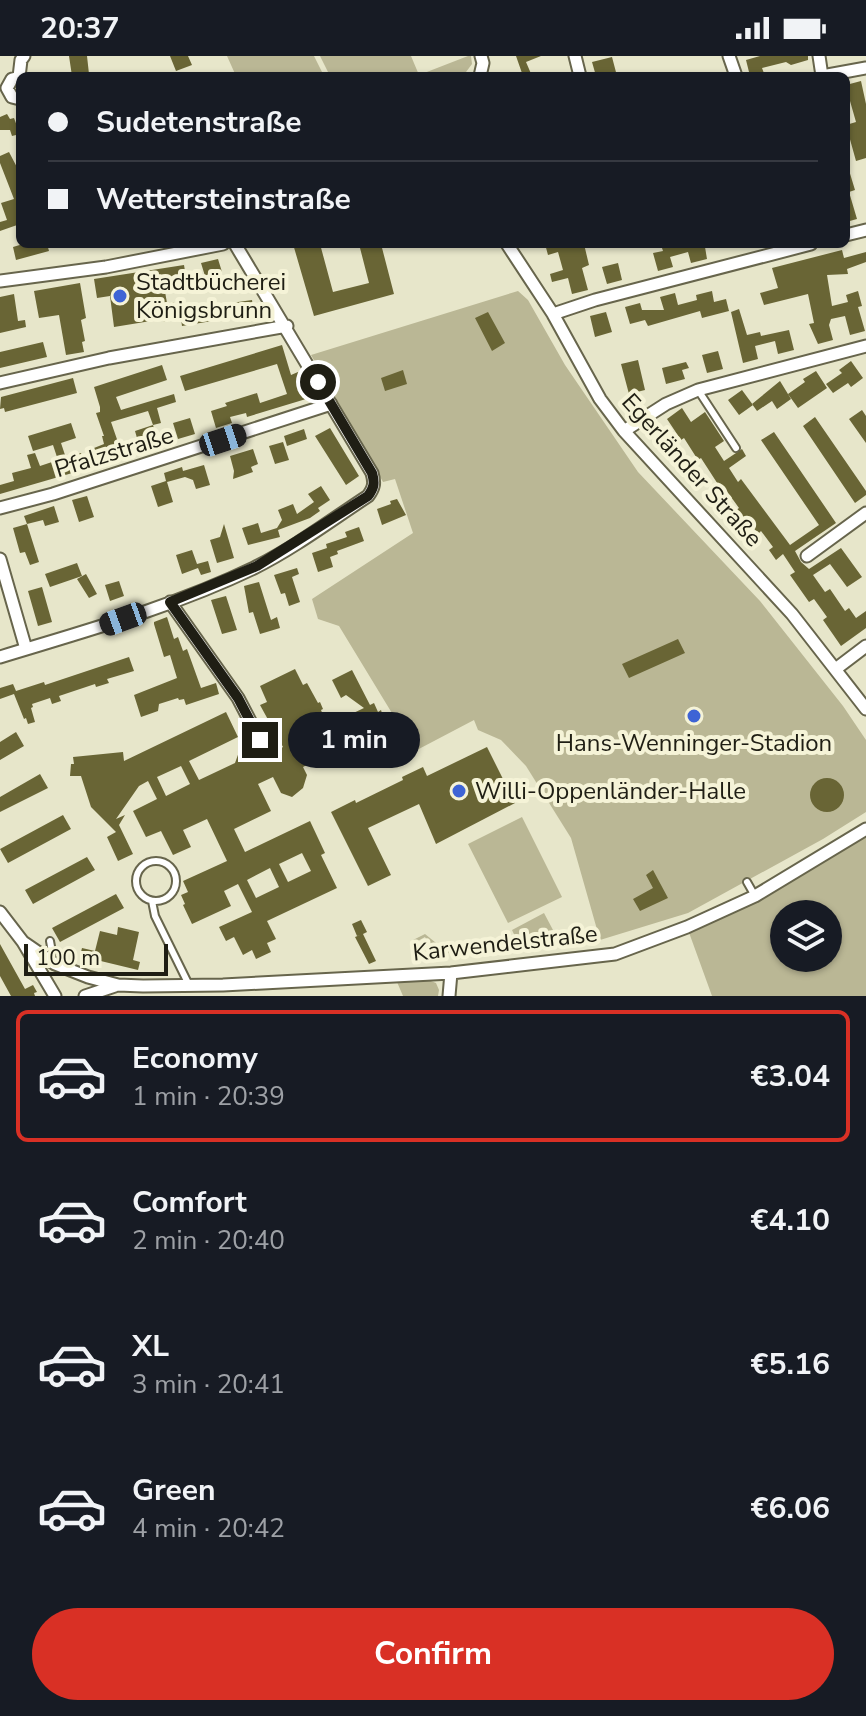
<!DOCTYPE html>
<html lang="en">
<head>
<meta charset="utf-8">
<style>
  body { margin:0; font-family:"Nunito Sans",sans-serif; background:#20242c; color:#f1f3f6; height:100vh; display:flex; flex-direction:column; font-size:30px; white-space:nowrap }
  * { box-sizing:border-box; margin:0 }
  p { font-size:26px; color:#9ea1a6 }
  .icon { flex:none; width:44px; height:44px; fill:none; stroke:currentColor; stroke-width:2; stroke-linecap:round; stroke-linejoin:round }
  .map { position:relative; height:940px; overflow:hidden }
  .panel { display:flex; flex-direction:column; background:#171b24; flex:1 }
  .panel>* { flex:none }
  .hud { position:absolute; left:16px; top:16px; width:834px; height:176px; border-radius:12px; box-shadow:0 2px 6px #0004; display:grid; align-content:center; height:176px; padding:0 32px; background:#171b24 }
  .tools { position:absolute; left:770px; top:844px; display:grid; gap:16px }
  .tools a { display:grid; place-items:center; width:72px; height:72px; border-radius:50%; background:#171b24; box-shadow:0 2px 6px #0004; font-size:40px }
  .scale { position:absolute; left:24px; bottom:20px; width:144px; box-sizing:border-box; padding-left:8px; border:4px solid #1f1e14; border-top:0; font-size:22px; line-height:28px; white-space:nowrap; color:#1f1e14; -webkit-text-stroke:6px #f5f3d7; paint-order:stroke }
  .end { position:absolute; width:36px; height:36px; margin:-18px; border:10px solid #1f1e14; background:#fff; box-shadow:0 0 0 4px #fff }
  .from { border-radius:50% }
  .bubble { position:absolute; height:56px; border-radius:28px; background:#171b24; box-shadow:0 2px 6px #0004; font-size:26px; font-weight:700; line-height:56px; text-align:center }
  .car { position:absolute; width:24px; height:48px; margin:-24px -12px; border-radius:10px; box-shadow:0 0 6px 2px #0007; background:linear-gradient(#222 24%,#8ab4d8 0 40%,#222 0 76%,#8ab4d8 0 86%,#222 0) }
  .hud b { display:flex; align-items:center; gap:28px; height:76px; font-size:30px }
  .hud b+b { border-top:2px solid #363941 }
  .hud i { width:20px; height:20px; background:#f1f3f6 }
  ul { padding:14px 0 0; list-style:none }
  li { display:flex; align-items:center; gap:24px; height:132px; margin:0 16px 12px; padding:0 16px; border:4px solid transparent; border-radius:12px }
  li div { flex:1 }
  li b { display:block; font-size:30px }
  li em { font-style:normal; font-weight:700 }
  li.on { border-color:#d93025 }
  li>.icon { width:72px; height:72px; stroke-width:1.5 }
  .primary-button { display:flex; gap:16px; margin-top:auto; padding:16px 32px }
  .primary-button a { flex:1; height:92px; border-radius:48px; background:#d93025; color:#fff; font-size:32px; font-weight:700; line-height:92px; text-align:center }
  .status { display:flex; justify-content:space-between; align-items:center; height:56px; padding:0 40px; background:#171b24; direction:ltr }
  .status svg { height:22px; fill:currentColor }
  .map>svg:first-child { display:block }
  .green { fill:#bab795; fill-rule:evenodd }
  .building { fill:#696535; fill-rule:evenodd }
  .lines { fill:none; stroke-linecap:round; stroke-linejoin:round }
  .lane-casing { stroke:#67654c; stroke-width:10 }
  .street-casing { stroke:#67654c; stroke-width:15 }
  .lane { stroke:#fff; stroke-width:6 }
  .street { stroke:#fff; stroke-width:11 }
  .route { stroke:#1f1e14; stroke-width:10 }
  .poi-dot { fill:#3e64d5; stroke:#f5f3d7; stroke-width:3 }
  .labels { text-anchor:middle; stroke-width:8; stroke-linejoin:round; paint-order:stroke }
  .poi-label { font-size:24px; fill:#1f1e14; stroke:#f5f3d7; text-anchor:start }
  .street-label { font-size:24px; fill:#1f1e14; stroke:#f5f3d7 }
</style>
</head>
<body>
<div class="status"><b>20:37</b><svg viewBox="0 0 49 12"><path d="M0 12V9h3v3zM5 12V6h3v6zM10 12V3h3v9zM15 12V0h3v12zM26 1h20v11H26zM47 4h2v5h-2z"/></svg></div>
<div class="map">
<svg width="866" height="940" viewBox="0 0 866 940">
  <rect width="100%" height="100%" fill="#e7e6ca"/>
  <path class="green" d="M227,0H314L324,20H236Z
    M320,0H411L419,19L468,0H471L472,8L463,20H330Z
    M518,235L528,244L565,309L638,416L760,545L843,650L866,684V756L823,783L688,857L600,884L571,782L526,710L501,684L478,674L474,664L415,695L339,570L318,563L312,543L413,477L395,423L383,426L311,299Z
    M522,761L562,841L508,867L468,788Z
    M866,773V940H712L687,871L755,840ZM784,858H828V902H784Z
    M544,857L553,874L520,891L512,874Z
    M425,878L441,891L483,890L487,894L482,898L440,897L428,892L430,890L425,881L416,886L420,895L416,897L413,884Z
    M428,924L436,927L439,934L438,940H403L397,926Z"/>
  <path class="building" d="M69,0H87L89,18L72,20Z
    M170,0H188L192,9L176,15Z
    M516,0H541L526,6L532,20H523Z
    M760,0H808V4L791,9L786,6L762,12L765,20H750L746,4Z
    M612,1L617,20H596L592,6Z
    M861,25L866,48V102L856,105L846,69L856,66L848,38L846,39V29Z
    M7,58L10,63L14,62L20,78L12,80L10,74H0V61Z
    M9,96L20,117V168L0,175V166L7,164L1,147L14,143L0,107V100Z
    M846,111H848L855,134L849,136L857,163L846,166Z
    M23,188H47L49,195L16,204L13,191Z
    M293,188H320L333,236L369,227L359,188H381L394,238L314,260Z
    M545,188H584L589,209L582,212L588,234L572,238L568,222L552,226L550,218L563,214L558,196L548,199Z
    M667,188H707L705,191L707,203L691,207L688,196L670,201L673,211L658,215L653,197L663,195L661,189Z
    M842,194L844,202L866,196V206L847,213L848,218L827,219L832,250L848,246L846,239L858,235L862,250L858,251L865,275L850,279L845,260L831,263L829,269L833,284L818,288L809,268L814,267L808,238L764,249L760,237L778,232L772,212Z
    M218,203L222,216L205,220L201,207Z
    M618,207L622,224L607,228L602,211Z
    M184,209L187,227L164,230L167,247L174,246L176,255L252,244L254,258L182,270L181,263L164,266L163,263L114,271L110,240L97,242L94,223Z
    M80,227L86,262L81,264L85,285L82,286L84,296L66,299L59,259L39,262L34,235Z
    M712,235L714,246L726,243L729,255L702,262L700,255L648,270L645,264L630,268L625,251L640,247L642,254H664L660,241L675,237L678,249L697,244L696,239Z
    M14,238L18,265L25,264L26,271L0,277V241Z
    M739,253L747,279L760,276L761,280L789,274L794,294L778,298L775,285L755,290L758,303L743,307L731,256Z
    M488,256L505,287L492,295L475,262Z
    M606,256L612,276L595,281L590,260Z
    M43,286L47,301L0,312V296Z
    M282,289L291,319L298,316L306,343L247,361L246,357L230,361L232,367L216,372L211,355L227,350L225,347L257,337L260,347L287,338L277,308L185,335L180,320Z
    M718,295L723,313L707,317L702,299Z
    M638,304L645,334L629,338L621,308Z
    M851,305L863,322L851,331L848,327L833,337L826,328L842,317L839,314Z
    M686,306L689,312L682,314L685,323L666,328L662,312Z
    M162,309L167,324L116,341L121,354L174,338L176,346L157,352L161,367L153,369L148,355L111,366L120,392L113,394L117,404L100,409L94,392L104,388L102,380H104L96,357L100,356V351L94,331Z
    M403,314L407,328L385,335L381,322Z
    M816,315L827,332L798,352L788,338L805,326L803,323Z
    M73,322L77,337L5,356L4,352L0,353L1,341Z
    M780,325L791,343L777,353L772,345L757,355L752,348Z
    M742,334L753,349L739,359L728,344Z
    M682,352L691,366L705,356L724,385L715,391L724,405L742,393L746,400L729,412L738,426L741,423L790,489L819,469L761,384L774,376L836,467L795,495L801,506L809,513L841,492L862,521L847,531L830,508L813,519L825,536L830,533L845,555L849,552L856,562L866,555V572L841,590L823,564L827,561L814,543L809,546L790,519L795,516L783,498L776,504L769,494L773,491L761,475L758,478L746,461L733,470L726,461L739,452L726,434L723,436L701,402L698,404L684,382L681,384L667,363Z
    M862,354L866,360V387L849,363Z
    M815,361L866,435V439L855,447L803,370Z
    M190,362L195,378L178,383L173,367Z
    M71,367L76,382L61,387L66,402L81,397L86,413L0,438V429L14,425L12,417L31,412L27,399L35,397L40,410L58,404L53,389L33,395L28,380Z
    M153,369L159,390L141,396L135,375Z
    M330,372L359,420L346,429L315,380Z
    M304,373L307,383L287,390L284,380Z
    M283,386L289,404L275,408L269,390Z
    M253,393L258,408L251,411L253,416L233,423L234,415L230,400Z
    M204,409L210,429L196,433L193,424L185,421L167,426L173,446L158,451L151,430L166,425L164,417L182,411L183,415Z
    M321,430L330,444L318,452L320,455L310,462L278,474L280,481L248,489L242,472L258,467L261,477L277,472L282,464L278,454L293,448L297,458L314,446L308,438Z
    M87,440L94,461L79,466L72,444Z
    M397,443L406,459L382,469L377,453L391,448L390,445Z
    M54,450L59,466L45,470L43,464L27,468L39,506L30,509L25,496L20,497L13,472L27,468L24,460Z
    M224,468L234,502L217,507L210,484L220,481Z
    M359,471L364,485L337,495L338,498L330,501L333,511L318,516L312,497L327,492L326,488L347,481L345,476Z
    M192,494L197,508L208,505L211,516L201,519L198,512L182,518L176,499Z
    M77,507L82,520L50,531L45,518Z
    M297,512L299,518L292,521L300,546L289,550L285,537L281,538L274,519Z
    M86,518L97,538L89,542L77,523Z
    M119,525L124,540L110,545L105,529Z
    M259,526L271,564L277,561L280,572L260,578L253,556L249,557L244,530Z
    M42,531L52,566L38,570L28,535Z
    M226,540L237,574L222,578L211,544Z
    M167,561L174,583L178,581L183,595L187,593L201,632L216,627L219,638L186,649L184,643L179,644L178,642L159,648L158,655L141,661L134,639L177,622L170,599L164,601L154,568V566Z
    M678,583L685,597L629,622L622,608Z
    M129,601L134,615L107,623L109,627L96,631L95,628L59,640L61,645L52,648L50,642L32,648L33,651L31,652L35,666L28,668L26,662L24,663L14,638L0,643V632L13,628L16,635L44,626L45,629Z
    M295,613L303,629L307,627L318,647L320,646L323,653L321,654L323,659L315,663L331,695L329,691L354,679L345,661L364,652L346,639L341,642L332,624L352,614L370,649L374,647L378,656L381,654L387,674L334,700L332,696L303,711L307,719L303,732L292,741L281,737L273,721L258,728L271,755L234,773L245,796L310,765L325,797L321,799L337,832L267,865L276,883L267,887L271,896L256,903L252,894L243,899L234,881L226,885L219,871L252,856L238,828L224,835L231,850L192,868L183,849L185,848L181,839L188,836L183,825L227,805L207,763L183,774L191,791L173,799L161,775L146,781L133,755L157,743L148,725L139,730L116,763L125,759L119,769L133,798L118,805L107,781L116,776L91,751L81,720H70L71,708H74L73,701L123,696L124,705L226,656L238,681L189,705L199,724L235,707L239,696L261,703L283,691L260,649L267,646L260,630ZM181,710L190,728L166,740L157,721ZM302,797L311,815L288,826L279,808ZM270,812L279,831L256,842L247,824Z
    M16,676L24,690L0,704V686Z
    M487,691L515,747L436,788L419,748L368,772L391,819L368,830L331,756L355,744L356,747L403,724L402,721L423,711L427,720Z
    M40,718L48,732L0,756V741Z
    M810 739a17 17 0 1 1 34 0a17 17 0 1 1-34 0Z
    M63,759L71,773L8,807L0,793Z
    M87,801L95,814L33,848L25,834Z
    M653,814L668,842L640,855L633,843L653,832L646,819Z
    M116,838L124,852L60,886L52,872Z
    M361,864L367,876L363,878L376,905L369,908L355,881L360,879L357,880L352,868Z
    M118,871L139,876L133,904L140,906L138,914L80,900L82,892L95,895L100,875L117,879Z
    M0,888L25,933L33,929L37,936L34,937L35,940H11L0,920Z"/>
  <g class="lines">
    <defs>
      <path id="lane" d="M698,334L736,392
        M136 825a20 20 0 1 1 40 0a20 20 0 1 1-40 0Z
        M747,826L755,840
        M152,845L155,860L190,931
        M47,904L52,896L50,885"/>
      <path id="street" d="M575,0L580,20
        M729,0L736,20
        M819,0L822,20
        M480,20L483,7L481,0
        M822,20L866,12
        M19,21L21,4L24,0
        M20,21L12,23L7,32L12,41L20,43
        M846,179L866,174
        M507,188L553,258L600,343L624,375L792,558L866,653
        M0,225L106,211L223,188
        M553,258L595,244L811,188
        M0,327L109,302L287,270
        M624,375L666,348L698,334L866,290
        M0,452L53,438L331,348
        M807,500L866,457
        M0,503L26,593
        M170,546L238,642L260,684
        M0,601C85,575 173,551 254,512C294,492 330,465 368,440C374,432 375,427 372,417L235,188
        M837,612L866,590
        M0,856L23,886L55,940
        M23,886L55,908L88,921L118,929L143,930L223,929L451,917L615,898L687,871L755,840L866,773
        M85,940L115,930
        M449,940L451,917"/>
    </defs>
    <use href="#lane" class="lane-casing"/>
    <use href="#street" class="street-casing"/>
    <use href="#lane" class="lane"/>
    <use href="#street" class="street"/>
  </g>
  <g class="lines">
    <path class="route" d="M260,684L238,642L170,546L257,510L368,440C374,432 375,427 372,417L318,326"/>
  </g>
  <g class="poi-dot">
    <circle cx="120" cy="240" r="8"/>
    <circle cx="694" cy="660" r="8"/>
    <circle cx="459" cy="735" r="8"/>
  </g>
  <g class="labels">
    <g class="poi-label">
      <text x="136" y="234">Stadtbücherei<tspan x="136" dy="28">Königsbrunn</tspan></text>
      <text x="694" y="695" text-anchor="middle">Hans-Wenninger-Stadion</text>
      <text x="475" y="743">Willi-Oppenländer-Halle</text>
    </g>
    <g class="street-label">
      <text transform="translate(114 396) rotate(-17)" y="8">Pfalzstraße</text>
      <text transform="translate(692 414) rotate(48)" y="8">Egerländer Straße</text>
      <text transform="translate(505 887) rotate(-6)" y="8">Karwendelstraße</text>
    </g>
  </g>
</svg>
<div class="tools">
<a><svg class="icon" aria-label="layers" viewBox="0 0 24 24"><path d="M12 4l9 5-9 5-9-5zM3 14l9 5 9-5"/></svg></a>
</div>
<div class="scale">100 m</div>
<i class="end from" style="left:318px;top:326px"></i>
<i class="end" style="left:260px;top:684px"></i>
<div class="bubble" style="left:288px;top:656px;width:132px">1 min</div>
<i class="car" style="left:223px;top:384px;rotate:72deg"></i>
<i class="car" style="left:123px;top:563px;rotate:250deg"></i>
<div class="hud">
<b><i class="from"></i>Sudetenstraße</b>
<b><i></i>Wettersteinstraße</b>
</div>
</div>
<section class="panel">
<ul>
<li class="on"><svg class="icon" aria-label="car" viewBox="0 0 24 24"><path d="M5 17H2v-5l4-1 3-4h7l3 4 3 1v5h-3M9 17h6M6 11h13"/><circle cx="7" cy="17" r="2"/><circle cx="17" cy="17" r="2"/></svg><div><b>Economy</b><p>1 min · 20:39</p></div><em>€3.04</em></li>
<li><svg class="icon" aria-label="car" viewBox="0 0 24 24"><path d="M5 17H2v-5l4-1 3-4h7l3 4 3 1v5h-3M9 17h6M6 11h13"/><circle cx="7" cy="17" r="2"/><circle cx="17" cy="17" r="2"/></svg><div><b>Comfort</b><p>2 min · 20:40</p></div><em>€4.10</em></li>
<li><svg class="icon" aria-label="car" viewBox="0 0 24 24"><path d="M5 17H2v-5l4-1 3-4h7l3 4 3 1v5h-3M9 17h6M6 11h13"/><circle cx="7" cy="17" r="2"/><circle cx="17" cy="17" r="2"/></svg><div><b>XL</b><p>3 min · 20:41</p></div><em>€5.16</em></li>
<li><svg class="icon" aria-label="car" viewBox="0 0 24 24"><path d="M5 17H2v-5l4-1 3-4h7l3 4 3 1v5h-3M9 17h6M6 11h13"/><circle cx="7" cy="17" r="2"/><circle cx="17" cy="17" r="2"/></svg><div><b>Green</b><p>4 min · 20:42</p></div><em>€6.06</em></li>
</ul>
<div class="primary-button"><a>Confirm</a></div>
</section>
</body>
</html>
